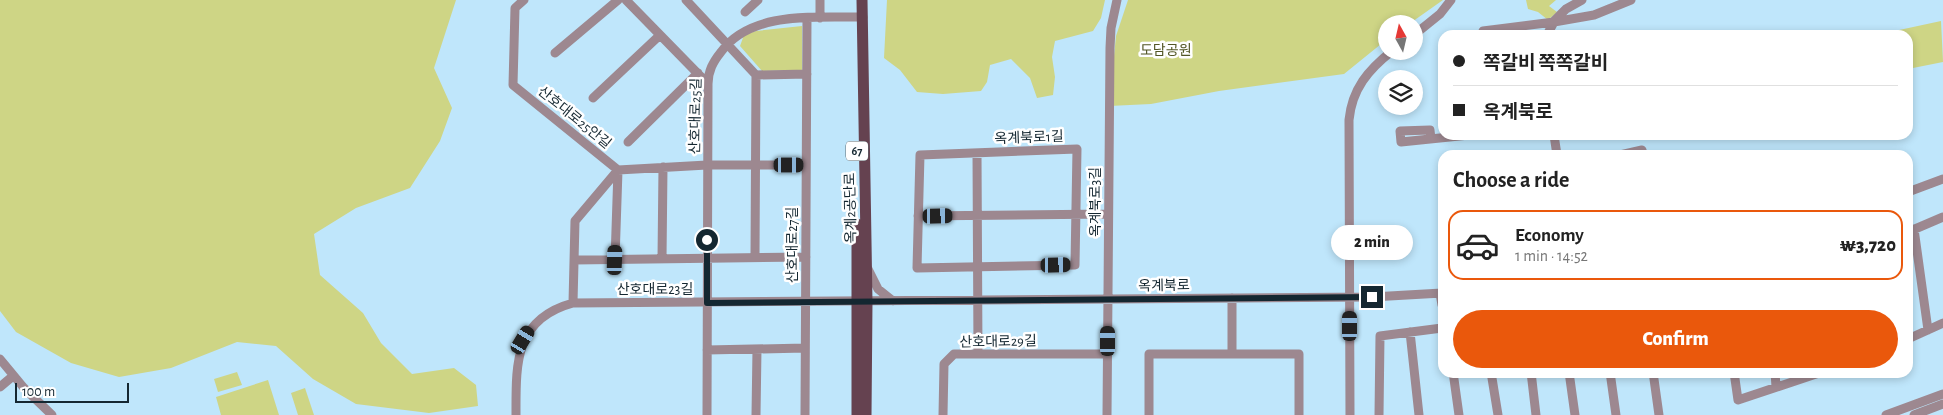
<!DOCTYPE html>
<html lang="en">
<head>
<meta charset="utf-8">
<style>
  body { margin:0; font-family:"Alegreya Sans","Noto Sans KR",sans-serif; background:#f2f2f2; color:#222; height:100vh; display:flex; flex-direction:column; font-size:19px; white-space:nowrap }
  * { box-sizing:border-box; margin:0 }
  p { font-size:16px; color:#767676 }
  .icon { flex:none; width:28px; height:28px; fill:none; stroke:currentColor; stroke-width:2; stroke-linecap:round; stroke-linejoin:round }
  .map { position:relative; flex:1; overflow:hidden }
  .drawer { position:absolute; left:1438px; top:150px; width:475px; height:228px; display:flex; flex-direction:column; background:#fff; border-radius:15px; box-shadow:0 2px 8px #0003 }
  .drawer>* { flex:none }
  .hud { position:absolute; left:1438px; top:30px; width:475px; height:110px; border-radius:15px; box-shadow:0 2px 8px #0003; display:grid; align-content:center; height:110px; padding:0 15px; background:#fff }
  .needle { width:32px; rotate:352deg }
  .controls { position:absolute; left:1378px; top:15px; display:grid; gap:10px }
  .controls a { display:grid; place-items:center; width:45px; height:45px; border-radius:50%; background:#fff; box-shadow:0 2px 8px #0003; font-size:25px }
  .scale { position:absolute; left:15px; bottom:12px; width:114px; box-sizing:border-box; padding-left:5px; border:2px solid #142731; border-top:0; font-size:14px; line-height:18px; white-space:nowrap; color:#142731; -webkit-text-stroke:4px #fff; paint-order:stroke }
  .end { position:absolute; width:22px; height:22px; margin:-11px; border:6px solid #142731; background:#fff; box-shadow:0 0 0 2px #fff }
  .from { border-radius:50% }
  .bubble { position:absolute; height:35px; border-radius:18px; background:#fff; box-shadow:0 2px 8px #0003; font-size:16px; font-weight:800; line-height:35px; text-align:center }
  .car { position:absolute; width:15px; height:30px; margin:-15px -8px; border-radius:6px; box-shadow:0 0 4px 1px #0007; background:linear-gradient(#222 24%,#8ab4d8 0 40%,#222 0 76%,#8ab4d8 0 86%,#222 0) }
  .hud b { display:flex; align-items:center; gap:18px; height:48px; font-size:19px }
  .hud b+b { border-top:1px solid #e0e0e0 }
  .hud i { width:12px; height:12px; background:#222 }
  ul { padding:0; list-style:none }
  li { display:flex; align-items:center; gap:15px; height:70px; margin:0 10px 8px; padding:0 5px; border:2px solid transparent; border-radius:15px }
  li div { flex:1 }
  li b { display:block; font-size:19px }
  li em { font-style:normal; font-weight:800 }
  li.current { border-color:#ea580c }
  li>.icon { width:45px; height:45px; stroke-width:1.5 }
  h2 { padding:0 15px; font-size:22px; line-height:60px }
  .action { display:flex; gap:10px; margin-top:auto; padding:10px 15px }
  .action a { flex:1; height:58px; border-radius:30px; background:#ea580c; color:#fff; font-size:20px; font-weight:800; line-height:58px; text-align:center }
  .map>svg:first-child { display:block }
  .green { fill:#ced585 }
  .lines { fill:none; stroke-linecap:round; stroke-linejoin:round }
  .minor { stroke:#9d8890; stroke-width:9 }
  .major { stroke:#654250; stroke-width:11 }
  .route { stroke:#142731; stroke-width:6 }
  .labels { text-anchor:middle; stroke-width:5; stroke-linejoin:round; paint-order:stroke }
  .shield { fill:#fff; stroke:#5a686f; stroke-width:1 }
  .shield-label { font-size:12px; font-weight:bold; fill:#142731 }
  .park-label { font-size:14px; fill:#535726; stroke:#fff }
  .street-label { font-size:14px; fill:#142731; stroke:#fff }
</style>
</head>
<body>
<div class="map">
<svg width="1943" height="415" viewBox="0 0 1943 415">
  <rect width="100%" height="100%" fill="#bfe6fb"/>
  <path class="green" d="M0,0H456L434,68L452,108L440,141L410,188L356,208L314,234L320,275L363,313L381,343L412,374L454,368L476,385L478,406L429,413L356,404L313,379L276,346L237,342L171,368L119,377L71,363L16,332L0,311Z
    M887,0H1105L1101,18L1093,31L1055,41L1052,57L1055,77L1053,95L1037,98L1030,78L1011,59L990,65L987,82L981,91L943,94L917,92L900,70L884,58Z
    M1128,0H1443L1409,24H1386V40L1344,74L1219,91L1151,104L1109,106L1116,36Z
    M1526,0H1556L1549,6L1557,12L1548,20L1538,12L1528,9Z
    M1941,21L1943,62L1908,69V35H1876Z
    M802,26V70L762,71L740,46L744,35L756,31Z
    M237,372L242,385L218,392L214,379Z
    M268,380L279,415H221L216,397Z
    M305,388L314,415H298L291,393Z"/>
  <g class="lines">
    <path class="minor" d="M524,0L515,8L513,85L618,170L707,165H806
      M626,0L708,84
      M686,0L756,75L755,257
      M820,0V18
      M745,12L758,0
      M1554,21L1566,9L1582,0
      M1554,22L1594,15L1631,0
      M1483,31L1554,22L1547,35
      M1414,35L1440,14L1451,0
      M555,53L618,0
      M756,75L807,74
      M593,98L660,35
      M1554,135L1557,155
      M1431,139L1430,130L1400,131L1401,142L1469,135
      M628,142L698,73
      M1077,149L1075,265L917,268L920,155Z
      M977,153L978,354
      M1620,155L1642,150L1643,155
      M1908,192L1943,179
      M918,216L1108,214
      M1914,229L1928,330
      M1908,232L1943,217
      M662,259L663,167
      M574,260L806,257
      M615,260L618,170
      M868,269L878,289L893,301
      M1440,293L1442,305
      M573,303L575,221L618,170
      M1410,332L1419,415
      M1908,339L1943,323
      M707,350L805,348
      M1232,354V298
      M0,359L24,388L52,415
      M1453,372L1459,415
      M1491,372L1498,415
      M1531,372L1536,415
      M1569,372L1575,415
      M1610,372L1616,415
      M1653,372L1659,415
      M1734,372L1738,400L1822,372
      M1775,372L1776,387
      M0,387L13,376
      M516,415C516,364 514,319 573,303L1372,297L1442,293
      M707,415L708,84C708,71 713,62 721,52C751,10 817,18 863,17
      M756,415L757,349
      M805,415L807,18
      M943,415L944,364L954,354H1107
      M1107,415L1110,48L1111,28L1117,0
      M1149,415V354H1299V415
      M1350,415L1349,120C1352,89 1368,70 1392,51
      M1379,415L1380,336L1442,328
      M1886,415L1943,394
      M1914,415L1943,404"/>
    <path class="major" d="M862,0L867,302L866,415
      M857,415V224"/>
  </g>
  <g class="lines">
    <path class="route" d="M707,240V303L1372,297"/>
  </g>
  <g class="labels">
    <rect class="shield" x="846" y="141.5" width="22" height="19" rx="4"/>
    <g class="shield-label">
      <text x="857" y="155">67</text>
    </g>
    <g class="park-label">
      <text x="1166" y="55">도담공원</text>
    </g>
    <g class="street-label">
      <text transform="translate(695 116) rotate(-89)" y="5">산호대로25길</text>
      <text transform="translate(575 117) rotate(39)" y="5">산호대로25안길</text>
      <text transform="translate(1029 137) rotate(-2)" y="5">옥계북로1길</text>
      <text transform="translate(1095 202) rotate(-90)" y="5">옥계북로3길</text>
      <text transform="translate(850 208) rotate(-91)" y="5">옥계2공단로</text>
      <text transform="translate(792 245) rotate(-90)" y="5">산호대로27길</text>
      <text transform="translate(1164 285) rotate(-1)" y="5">옥계북로</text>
      <text x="655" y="294">산호대로23길</text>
      <text transform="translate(998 341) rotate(-1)" y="5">산호대로29길</text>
    </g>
  </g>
</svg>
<div class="controls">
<a><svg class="needle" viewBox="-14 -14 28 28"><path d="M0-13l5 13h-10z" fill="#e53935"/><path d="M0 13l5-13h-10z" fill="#767676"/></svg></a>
<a><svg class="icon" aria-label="layers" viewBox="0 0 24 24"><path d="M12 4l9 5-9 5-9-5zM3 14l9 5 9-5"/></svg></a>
</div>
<div class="scale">100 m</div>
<i class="end from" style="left:707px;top:240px"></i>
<i class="end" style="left:1372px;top:297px"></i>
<div class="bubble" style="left:1331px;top:225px;width:82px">2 min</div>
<i class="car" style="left:789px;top:165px;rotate:90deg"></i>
<i class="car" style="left:938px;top:216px;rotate:89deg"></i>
<i class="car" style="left:615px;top:260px;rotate:2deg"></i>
<i class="car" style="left:1056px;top:265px;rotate:89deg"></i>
<i class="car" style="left:1350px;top:326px;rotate:0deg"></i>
<i class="car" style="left:523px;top:340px;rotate:31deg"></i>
<i class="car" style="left:1108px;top:341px;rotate:0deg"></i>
<div class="hud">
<b><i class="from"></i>쪽갈비 쪽쪽갈비</b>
<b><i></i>옥계북로</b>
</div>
<section class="drawer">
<h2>Choose a ride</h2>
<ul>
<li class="current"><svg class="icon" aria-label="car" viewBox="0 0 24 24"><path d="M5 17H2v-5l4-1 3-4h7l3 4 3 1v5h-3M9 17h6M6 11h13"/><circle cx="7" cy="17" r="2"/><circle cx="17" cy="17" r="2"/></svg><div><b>Economy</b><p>1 min · 14:52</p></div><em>₩3,720</em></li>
</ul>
<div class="action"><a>Confirm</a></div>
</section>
</div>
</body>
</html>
